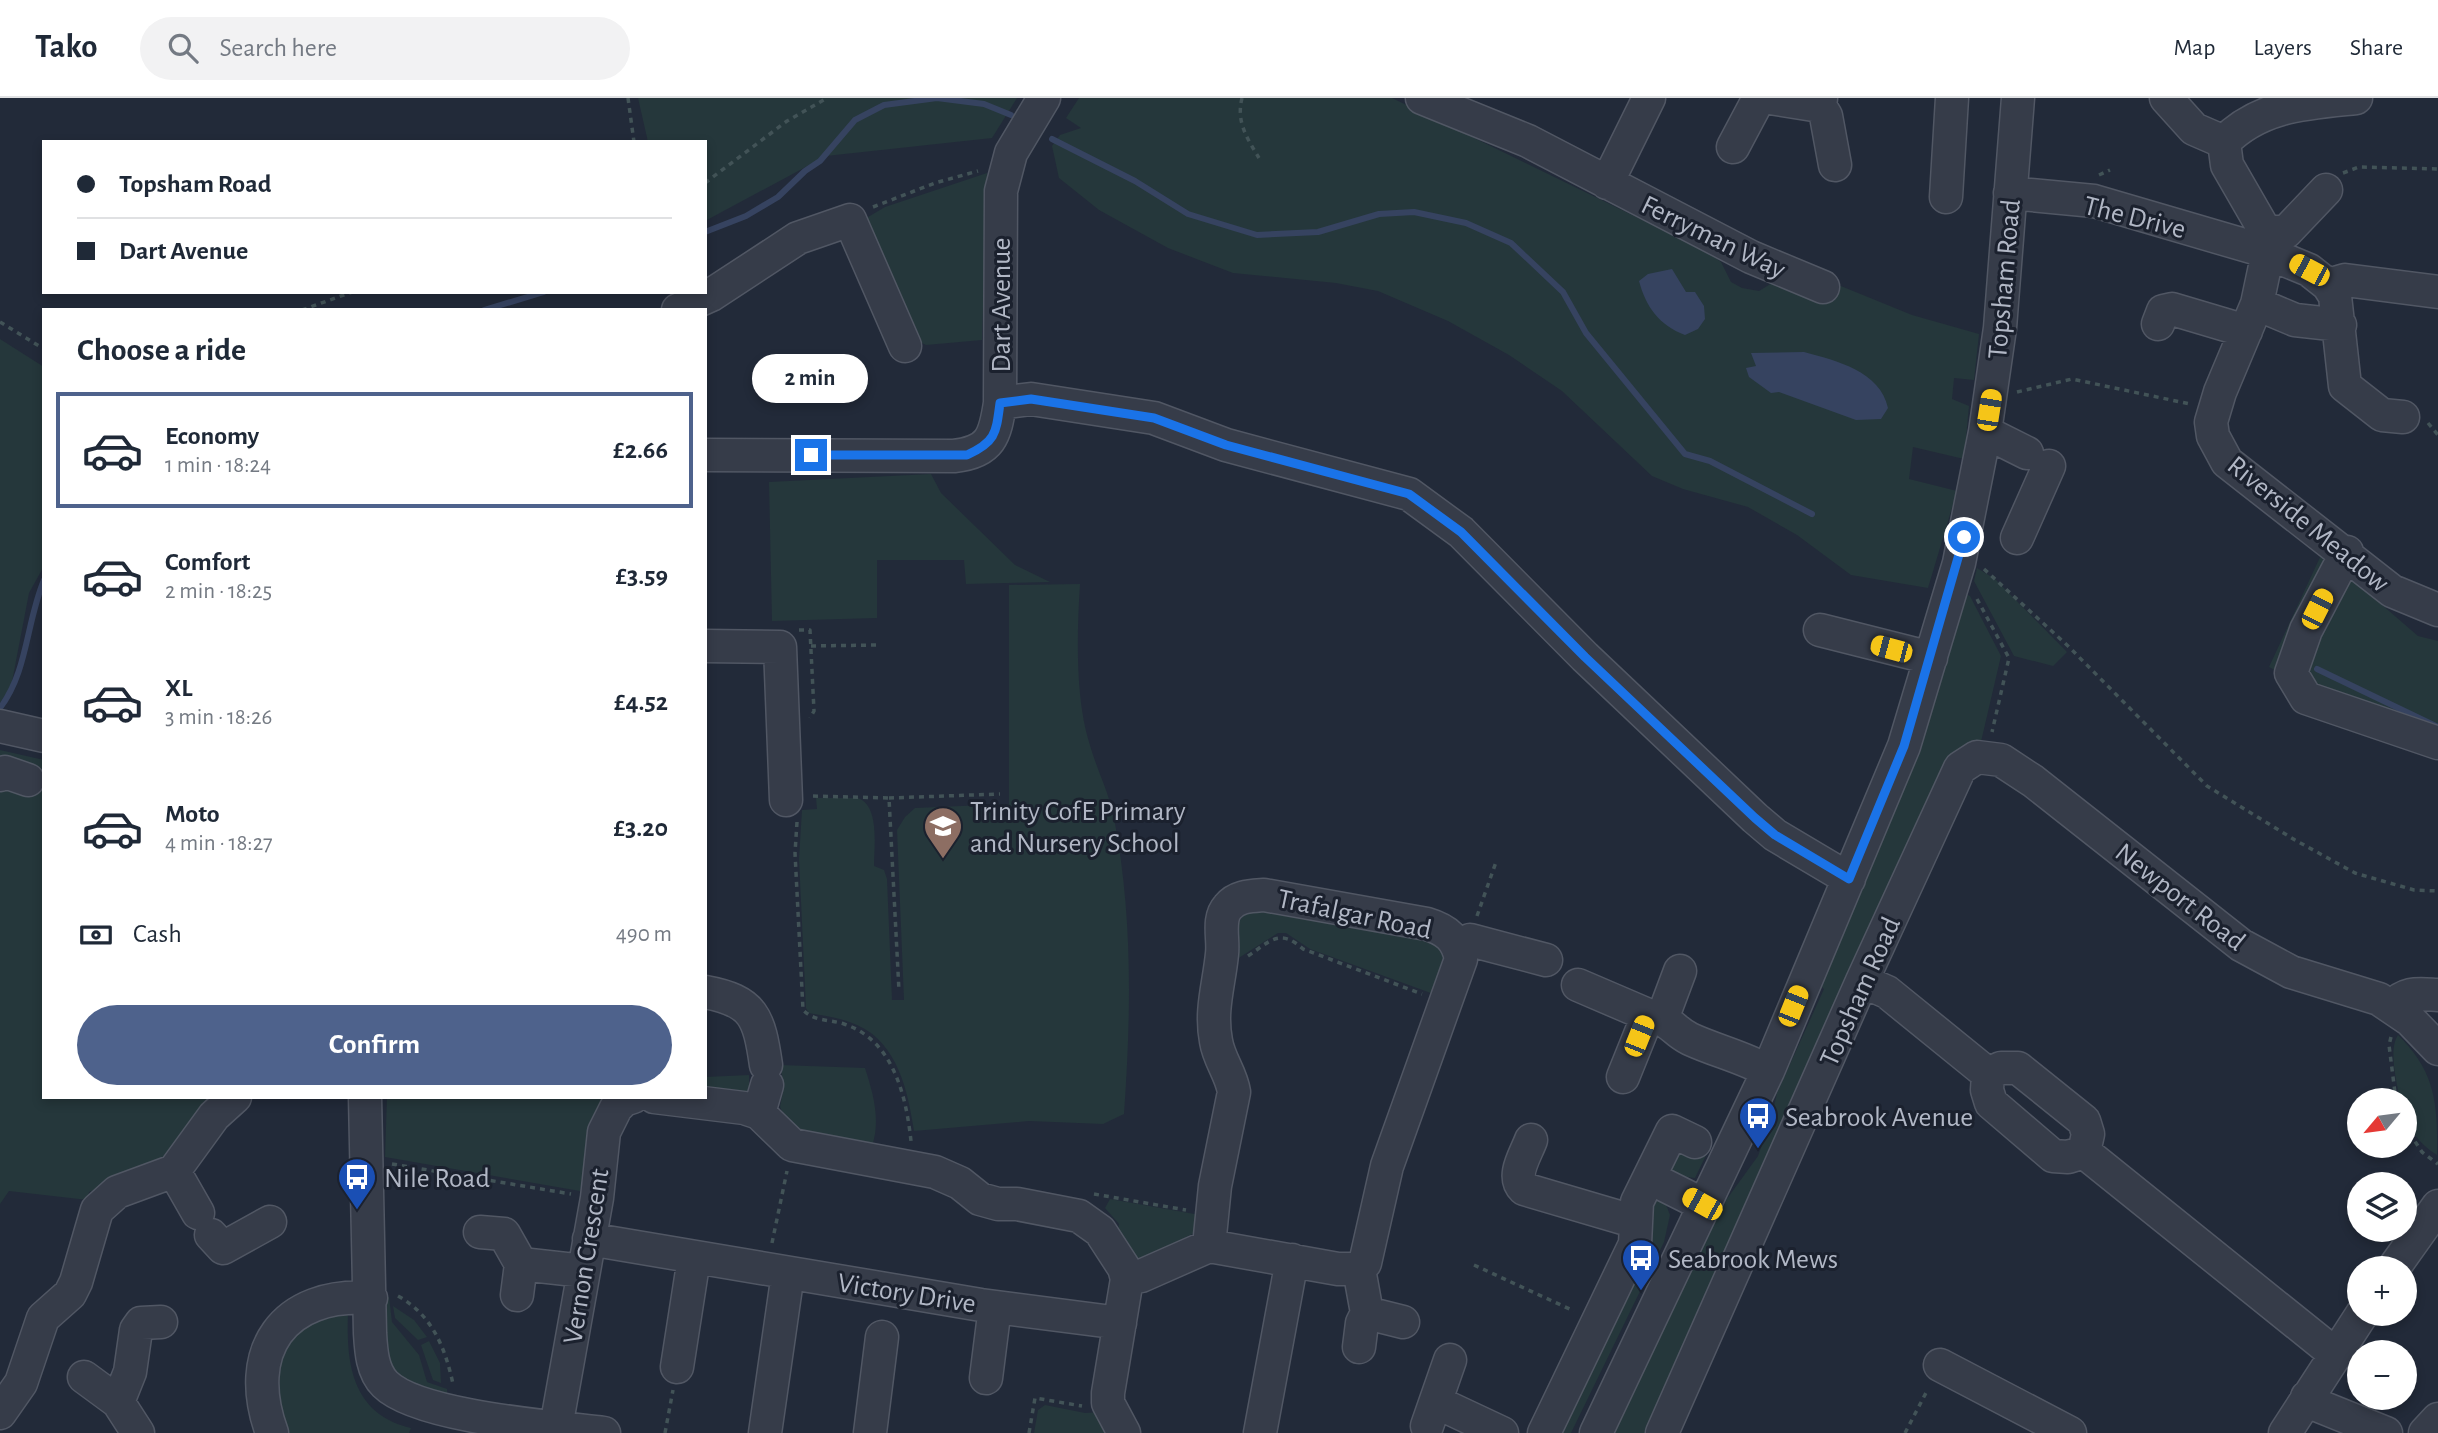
<!DOCTYPE html>
<html lang="en">
<head>
<meta charset="utf-8">
<style>
  body { margin:0; font-family:"Alegreya Sans",sans-serif; background:#f2f2f3; color:#1f2937; height:100vh; display:flex; flex-direction:column; font-size:26px; white-space:nowrap }
  * { box-sizing:border-box; margin:0 }
  p { font-size:23px; color:#747a83 }
  .icon { flex:none; width:38px; height:38px; fill:none; stroke:currentColor; stroke-width:2; stroke-linecap:round; stroke-linejoin:round }
  .map { position:relative; flex:1; overflow:hidden }
  .panel { position:absolute; left:42px; top:210px; width:665px; height:791px; display:flex; flex-direction:column; background:#fff; border-radius:0px; box-shadow:0 4px 10px #0003 }
  .panel>* { flex:none }
  .top-card { position:absolute; left:42px; top:42px; width:665px; height:154px; border-radius:0px; box-shadow:0 4px 10px #0003; display:grid; align-content:center; height:154px; padding:0 35px; background:#fff }
  .needle { width:46px; rotate:241deg }
  .controls { position:absolute; left:2347px; top:990px; display:grid; gap:14px }
  .controls a { display:grid; place-items:center; width:70px; height:70px; border-radius:50%; background:#fff; box-shadow:0 4px 10px #0003; font-size:35px }
  .end { position:absolute; width:32px; height:32px; margin:-16px; border:9px solid #1a73e8; background:#fff; box-shadow:0 0 0 4px #fff }
  .from { border-radius:50% }
  .bubble { position:absolute; height:49px; border-radius:24px; background:#fff; box-shadow:0 4px 10px #0003; font-size:23px; font-weight:700; line-height:49px; text-align:center }
  .car { position:absolute; width:21px; height:42px; margin:-21px -10px; border-radius:9px; box-shadow:0 0 5px 2px #0007; background:linear-gradient(#f5c518 24%,#345 0 40%,#f5c518 0 76%,#345 0 86%,#f5c518 0) }
  .top-card b { display:flex; align-items:center; gap:24px; height:66px; font-size:26px }
  .top-card b+b { border-top:2px solid #e0e1e3 }
  .top-card i { width:18px; height:18px; background:#1f2937 }
  ul { padding:0; list-style:none }
  li { display:flex; align-items:center; gap:21px; height:116px; margin:0 14px 10px; padding:0 21px; border:4px solid transparent; border-radius:0px }
  li div { flex:1 }
  li b { display:block; font-size:26px }
  li em { font-style:normal; font-weight:700 }
  li.current { border-color:#4e628c }
  li>.icon { width:63px; height:63px; stroke-width:1.5 }
  h2 { padding:0 35px; font-size:32px; line-height:84px }
  .pay { display:flex; align-items:center; gap:18px; height:77px; padding:0 35px; font-size:26px }
  .pay p { margin-inline-start:auto }
  .cta { display:flex; gap:14px; margin-top:auto; padding:14px 35px }
  .cta a { flex:1; height:80px; border-radius:42px; background:#4e628c; color:#fff; font-size:28px; font-weight:700; line-height:80px; text-align:center }
  header { display:flex; align-items:center; gap:42px; box-sizing:border-box; height:98px; padding:0 35px; background:#fff; border-bottom:2px solid #e0e1e3 }
  header strong { font-size:33px }
  nav { display:flex; gap:38px; margin-inline-start:auto; font-size:24px }
  .search { width:490px; height:63px; background:#f2f2f3; display:flex; align-items:center; gap:18px; box-sizing:border-box; padding:0 24px; border-radius:38px; color:#747a83; font-size:26px }
  .map>svg:first-child { display:block }
  .green { fill:#25373b }
  .water { fill:#364360 }
  .lines { fill:none; stroke-linecap:round; stroke-linejoin:round }
  .stream { stroke:#364360; stroke-width:6 }
  .minor-casing { stroke:#515764; stroke-width:35 }
  .path { stroke:#425357; stroke-width:3.5; stroke-dasharray:5 5; stroke-linecap:butt }
  .minor { stroke:#363c49; stroke-width:32 }
  .route { stroke:#1a73e8; stroke-width:9 }
  .labels { text-anchor:middle; stroke-width:6; stroke-linejoin:round; paint-order:stroke }
  .street-label { font-size:28px; fill:#b1b7c5; stroke:#1b212e }
  .poi-label { font-size:28px; fill:#b1b7c5; stroke:#1b212e; text-anchor:start }
</style>
</head>
<body>
<header>
<strong>Tako</strong>
<div class="search"><svg class="icon" aria-label="search" viewBox="0 0 24 24"><circle cx="10" cy="10" r="6"/><path d="M15 15l6 6"/></svg>Search here</div>
<nav><a>Map</a><a>Layers</a><a>Share</a></nav>
</header>
<div class="map">
<svg width="2438" height="1335" viewBox="0 0 2438 1335">
  <rect width="100%" height="100%" fill="#222a39"/>
  <path class="green" d="M638,0H1017L992,40L826,58L705,123V44H648Z
    M1079,0H1392L1708,154L1721,164L1731,184L1742,190L1759,193L1777,182L1831,184L1912,217L1979,236L1974,282L1954,280L1952,301L1969,308L1964,361L1913,349L1909,381L1957,393L1928,490L1851,477L1797,437L1748,409L1683,391L1652,378L1562,293L1509,257L1448,223L1378,193L1336,185L1233,175L1168,150L1099,112L1059,80L1052,48L1060,37L1081,30L1066,20Z
    M987,75L982,242L926,247L912,240L863,122L885,109Z
    M0,241L44,269V468L29,495L11,589L0,605Z
    M931,376L941,395L1015,467L1050,484L966,486L964,462H877V520L772,523L769,384Z
    M2322,455L2418,538L2438,543V643L2380,626L2269,569Z
    M1977,470L1995,481L2067,554L2053,568L2014,558L1974,483Z
    M1080,486C1077,534 1075,598 1089,644C1096,670 1109,694 1114,720C1133,818 1131,917 1124,1016L1103,1026L1029,1023L914,1033C908,994 898,945 857,927C842,920 825,918 809,915L806,910L799,761L802,712L817,711L816,700H858C880,708 874,749 874,768L884,772L887,781L892,902H904L897,732L905,719L915,710L1009,706V487Z
    M1965,496L1970,498L2001,558L1980,648L1649,1335H1613L1718,1104L1724,1105L1758,1058L1771,1022L1777,995L1824,891L1819,886Z
    M0,652L44,662V999H213L169,1062L89,1094L88,1102L9,1093L0,1106Z
    M1254,811L1405,833L1436,844L1448,860L1439,898L1310,851L1286,835H1278L1237,861C1236,841 1232,820 1254,811Z
    M2398,937C2435,973 2438,1005 2437,1057C2417,1044 2404,1027 2404,1003H2400C2397,984 2388,952 2398,937Z
    M780,967L865,970C873,995 881,1022 872,1048L801,1034L786,1021L780,1009L784,988Z
    M749,977V994L741,998L705,994V979Z
    M387,999H605L595,1020L580,1093L385,1059Z
    M1698,1048L1710,1049L1695,1080L1674,1077L1670,1068L1672,1054Z
    M1110,1101L1200,1117L1196,1134L1138,1164L1117,1135L1119,1126L1105,1110Z
    M1656,1101L1665,1104L1670,1117L1664,1144L1571,1335H1554L1647,1112Z
    M380,1194L389,1199L392,1224L419,1257L427,1284L447,1291V1301C433,1294 412,1289 401,1279C379,1261 382,1219 380,1194Z
    M393,1208L414,1222L427,1239L418,1242L395,1220Z
    M348,1214C346,1266 352,1316 411,1330L409,1335H288C265,1306 272,1253 302,1230C315,1220 332,1218 348,1214Z
    M429,1243L440,1265L441,1285L433,1282L421,1247Z
    M1045,1307L1085,1315L1102,1314L1108,1335H1034L1038,1312Z"/>
  <path class="water" d="M1672,171L1686,194H1695L1704,208L1705,221L1698,231L1685,237C1659,227 1646,209 1639,183L1648,176Z
    M1804,254C1837,263 1880,273 1888,310L1881,321L1856,322L1779,294L1771,295L1749,279L1746,270L1756,268L1751,255Z"/>
  <g class="lines">
    <path class="stream" d="M1052,41L1135,83L1188,116L1257,137L1318,134L1379,116L1414,114L1466,125L1511,145L1563,194L1586,235L1685,356L1710,363L1812,416
      M705,134L746,118L778,99L805,73L820,63L855,22L884,7L937,0L984,6L1011,17
      M484,212L544,194
      M2317,571L2438,629
      M0,610C28,573 26,525 44,482"/>
    <defs>
      <path id="minor" d="M1422,0L1528,43L1751,159L1823,189
        M1770,0L1820,8L1821,0
        M2166,0L2194,31L2224,44
        M1820,8L1826,18L1835,67
        M2224,44C2260,7 2307,5 2356,0
        M2224,44L2227,67L2261,126L2262,134L2258,151
        M1733,49L1759,0
        M1607,85L1649,0
        M2010,95L2094,103L2258,151L2309,172L2328,187L2335,198L2345,288L2382,317L2403,319
        M1946,99L1952,0
        M2262,134H2286L2326,92
        M2268,154L2257,206L2220,294L2211,324L2213,338L2227,364L2392,493L2438,512
        M2328,187L2345,182L2438,194
        M2257,206L2295,222L2340,227
        M678,212L711,197L798,140L850,122L905,248
        M2158,226L2163,213L2172,211L2246,233
        M1000,305L1031,301L1154,320L1226,347L1409,396L1461,434L1585,559L1755,720L1775,737L1849,781
        M1985,334L2027,355
        M705,357L954,358C991,354 995,338 1000,305L1001,93L1011,55L1044,0
        M2017,440L2049,368
        M2347,454L2306,532L2291,575L2306,600L2438,645
        M1820,532L1931,560
        M705,548L780,549L786,702
        M0,628L44,638
        M0,677L5,674L28,682
        M1459,847L1470,842L1546,862
        M1862,883L1887,894L1988,976L1987,992L1991,1005L2053,1058L2068,1059L2084,1054L2335,1256
        M1578,887L1648,917
        M705,894C754,903 759,919 766,967
        M2392,909C2405,893 2419,896 2438,897
        M1662,921L1680,873
        M1988,976L2001,970H2018L2084,1023L2088,1036L2084,1054
        M1623,979L1648,917C1673,923 1672,932 1690,941C1716,953 1743,959 1768,973
        M767,987L759,1015L792,1047L935,1074L960,1085L980,1101L998,1106H1017L1079,1118L1100,1133L1124,1170L1127,1181L1108,1295V1305L1124,1335
        M365,999L370,1235C371,1252 372,1273 385,1286C418,1319 555,1329 604,1335
        M654,999L744,1010L759,1015
        M1531,1042C1525,1058 1511,1078 1524,1091L1636,1124
        M174,1073L198,1115
        M1650,1080L1702,1106
        M480,1134L504,1136L521,1166L584,1173
        M211,1137L223,1150L270,1124
        M589,1141L981,1207L1120,1225
        M1359,1171L1367,1215L1403,1224
        M2393,1171L2438,1108
        M1127,1181L1141,1178L1209,1148L1338,1171H1359L1365,1165L1387,1068L1461,861C1457,841 1447,832 1427,826L1264,797C1251,798 1237,798 1228,809C1217,821 1224,841 1222,856C1219,887 1210,912 1216,943C1219,962 1231,975 1234,994L1215,1088L1209,1148
        M517,1197L521,1166
        M1359,1249L1362,1225L1367,1215
        M1940,1267L2070,1335
        M677,1269L694,1160
        M84,1279L118,1304L138,1335
        M986,1280L995,1209
        M2307,1299L2319,1308L2386,1335
        M118,1304L130,1274L136,1232L141,1225L161,1224
        M1436,1304L1502,1335
        M0,1315L21,1285L43,1220L70,1196L76,1184L97,1112L117,1094L174,1073L214,1018L235,999
        M1427,1328L1450,1262
        M272,1335C242,1253 283,1194 371,1200
        M555,1335L597,1100L604,1034L616,1010L624,1002L633,999
        M765,1335L788,1175
        M870,1335L882,1239
        M1260,1335L1292,1162
        M1544,1335L1635,1146L1637,1104L1672,1033L1695,1044
        M1596,1335L1768,973L1904,648L1959,465L1985,334L2000,230L2018,0
        M1662,1335L1862,883L1960,670L1977,659L2001,662L2033,683L2241,847L2291,874L2379,901L2410,922L2438,951
        M2285,1335L2362,1216
        M2425,1335L2438,1321"/>
    </defs>
    <use href="#minor" class="minor-casing"/>
    <path class="path" d="M628,0L634,44
      M1242,0C1236,24 1247,40 1259,60
      M2343,75L2359,69L2438,71
      M2099,77L2110,72
      M705,85L787,23L827,0
      M873,109L935,85L978,73
      M302,212L352,194
      M0,224L44,251
      M2017,294L2072,281L2190,306
      M2428,325L2438,337
      M1984,471L2068,548L2207,688L2295,742L2355,775L2414,792L2438,793
      M1977,501L2009,560L1992,634
      M799,532H810L814,613L810,620
      M811,548L877,547
      M813,698L889,700L899,893
      M889,700L1000,696
      M797,724L795,755L803,912C815,924 829,921 844,926C893,942 906,997 911,1043
      M1477,818L1496,764
      M1248,858C1270,843 1280,830 1303,851L1422,896
      M2391,939L2389,947L2396,1003
      M2404,1027L2422,1054L2438,1066
      M392,1066L571,1096
      M1094,1096L1186,1112
      M772,1145L787,1073
      M1474,1167L1574,1213
      M398,1198C432,1217 445,1249 453,1286
      M665,1335L673,1292
      M1029,1335L1035,1300L1082,1308
      M1905,1335L1928,1291"/>
    <use href="#minor" class="minor"/>
  </g>
  <g class="lines">
    <path class="route" d="M811,357H967C996,344 996,335 1000,305L1031,301L1154,320L1226,347L1409,396L1461,434L1585,559L1755,720L1775,737L1849,781L1904,648L1964,439"/>
  </g>
  <defs>
    <symbol id="school-pin" viewBox="-11 -11 22 30"><path d="M0 17L-7.5 6A9.5 9.5 0 1 1 7.5 6Z" fill="#8d6e63" stroke="#1b212e"/><path d="M0-5L7-2L0 1L-7-2ZM-4 1L0 2.5L4 1V4Q0 6-4 4Z" fill="#fff"/></symbol>
    <symbol id="bus-pin" viewBox="-11 -11 22 30"><path d="M0 17L-7.5 6A9.5 9.5 0 1 1 7.5 6Z" fill="#1a4fb4" stroke="#1b212e"/><path d="M-5-6H5V4H4V6H2V4H-2V6H-4V4H-5ZM-3.5-4V0h7V-4ZM-3.5 1.2v1.5H-2V1.2ZM2 1.2v1.5H3.5V1.2Z" fill="#fff"/></symbol>
  </defs>
  <g fill-rule="evenodd">
    <use href="#school-pin" x="921" y="706" width="44" height="60"/>
    <use href="#bus-pin" x="1736" y="996" width="44" height="60"/>
    <use href="#bus-pin" x="335" y="1057" width="44" height="60"/>
    <use href="#bus-pin" x="1619" y="1138" width="44" height="60"/>
  </g>
  <g class="labels">
    <g class="street-label">
      <text transform="translate(2135 118) rotate(14)" y="10">The Drive</text>
      <text transform="translate(1714 138) rotate(26)" y="10">Ferryman Way</text>
      <text transform="translate(2003 181) rotate(-85)" y="10">Topsham Road</text>
      <text transform="translate(1000 207) rotate(-90)" y="10">Dart Avenue</text>
      <text transform="translate(2309 425) rotate(39)" y="10">Riverside Meadow</text>
      <text transform="translate(2181 798) rotate(38)" y="10">Newport Road</text>
      <text transform="translate(1355 815) rotate(12)" y="10">Trafalgar Road</text>
      <text transform="translate(1859 893) rotate(-66)" y="10">Topsham Road</text>
      <text transform="translate(585 1158) rotate(-81)" y="10">Vernon Crescent</text>
      <text transform="translate(907 1194) rotate(9)" y="10">Victory Drive</text>
    </g>
    <g class="poi-label">
      <text x="970" y="722">Trinity CofE Primary<tspan x="970" dy="32">and Nursery School</tspan></text>
      <text x="1785" y="1028">Seabrook Avenue</text>
      <text x="384" y="1089">Nile Road</text>
      <text x="1668" y="1170">Seabrook Mews</text>
    </g>
  </g>
</svg>
<div class="controls">
<a><svg class="needle" viewBox="-14 -14 28 28"><path d="M0-13l5 13h-10z" fill="#e53935"/><path d="M0 13l5-13h-10z" fill="#747a83"/></svg></a>
<a><svg class="icon" aria-label="layers" viewBox="0 0 24 24"><path d="M12 4l9 5-9 5-9-5zM3 14l9 5 9-5"/></svg></a>
<a>+</a>
<a>−</a>
</div>
<i class="end from" style="left:1964px;top:439px"></i>
<i class="end" style="left:811px;top:357px"></i>
<div class="bubble" style="left:752px;top:256px;width:116px">2 min</div>
<i class="car" style="left:2309px;top:172px;rotate:298deg"></i>
<i class="car" style="left:1989px;top:312px;rotate:9deg"></i>
<i class="car" style="left:2317px;top:511px;rotate:27deg"></i>
<i class="car" style="left:1891px;top:551px;rotate:285deg"></i>
<i class="car" style="left:1793px;top:908px;rotate:22deg"></i>
<i class="car" style="left:1639px;top:938px;rotate:22deg"></i>
<i class="car" style="left:1702px;top:1106px;rotate:299deg"></i>
<div class="top-card">
<b><i class="from"></i>Topsham Road</b>
<b><i></i>Dart Avenue</b>
</div>
<section class="panel">
<h2>Choose a ride</h2>
<ul>
<li class="current"><svg class="icon" aria-label="car" viewBox="0 0 24 24"><path d="M5 17H2v-5l4-1 3-4h7l3 4 3 1v5h-3M9 17h6M6 11h13"/><circle cx="7" cy="17" r="2"/><circle cx="17" cy="17" r="2"/></svg><div><b>Economy</b><p>1 min · 18:24</p></div><em>£2.66</em></li>
<li><svg class="icon" aria-label="car" viewBox="0 0 24 24"><path d="M5 17H2v-5l4-1 3-4h7l3 4 3 1v5h-3M9 17h6M6 11h13"/><circle cx="7" cy="17" r="2"/><circle cx="17" cy="17" r="2"/></svg><div><b>Comfort</b><p>2 min · 18:25</p></div><em>£3.59</em></li>
<li><svg class="icon" aria-label="car" viewBox="0 0 24 24"><path d="M5 17H2v-5l4-1 3-4h7l3 4 3 1v5h-3M9 17h6M6 11h13"/><circle cx="7" cy="17" r="2"/><circle cx="17" cy="17" r="2"/></svg><div><b>XL</b><p>3 min · 18:26</p></div><em>£4.52</em></li>
<li><svg class="icon" aria-label="car" viewBox="0 0 24 24"><path d="M5 17H2v-5l4-1 3-4h7l3 4 3 1v5h-3M9 17h6M6 11h13"/><circle cx="7" cy="17" r="2"/><circle cx="17" cy="17" r="2"/></svg><div><b>Moto</b><p>4 min · 18:27</p></div><em>£3.20</em></li>
</ul>
<div class="pay"><svg class="icon" aria-label="cash" viewBox="0 0 24 24"><path d="M3 7h18v10H3z"/><circle cx="12" cy="12" r="2"/></svg>Cash<p>490 m</p></div>
<div class="cta"><a>Confirm</a></div>
</section>
</div>
</body>
</html>
